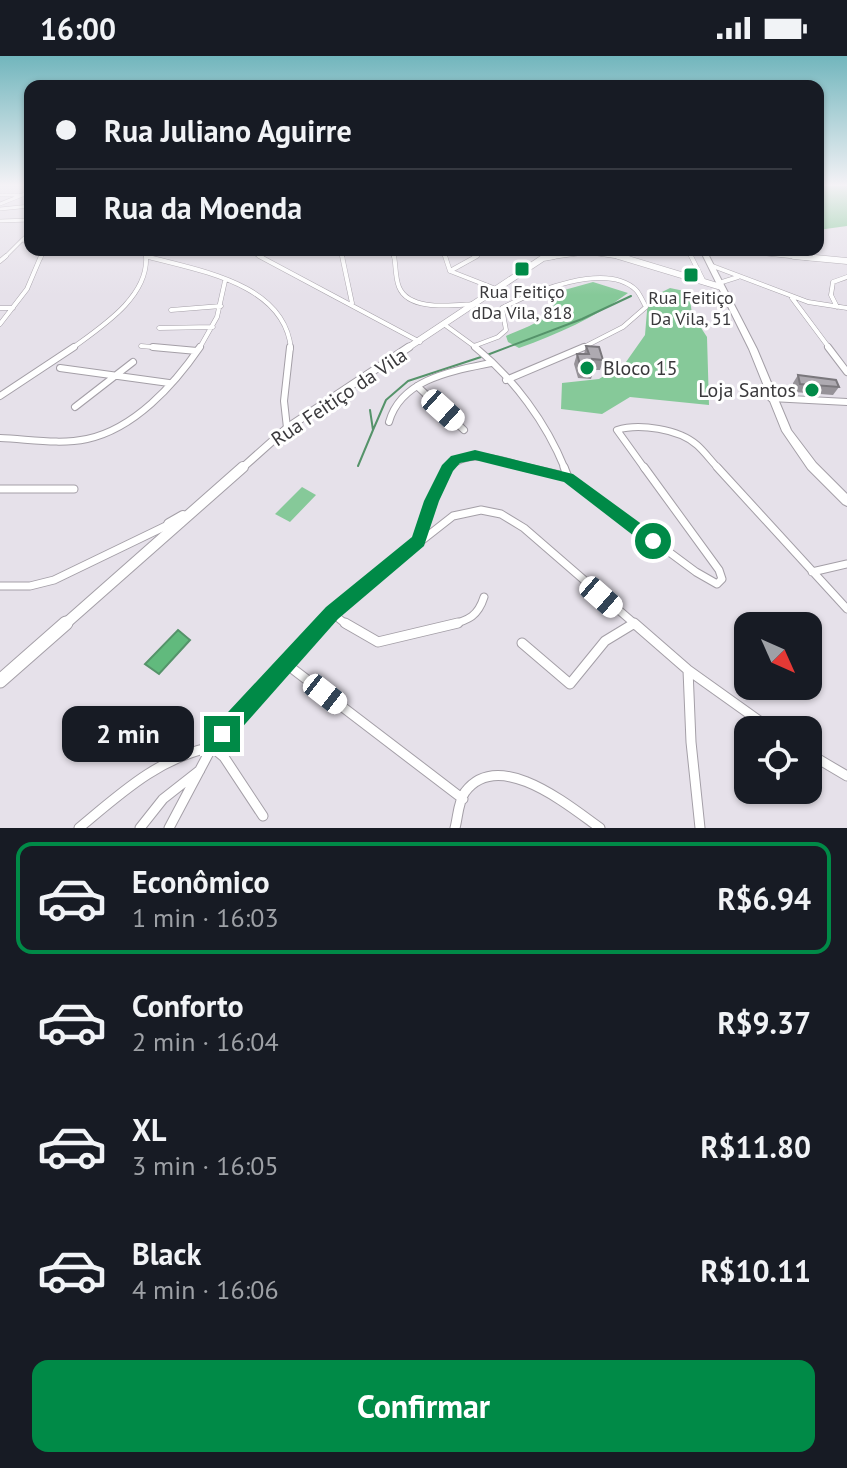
<!DOCTYPE html>
<html lang="pt">
<head>
<meta charset="utf-8">
<style>
  body { margin:0; font-family:"PT Sans",sans-serif; background:#242831; color:#f1f3f6; height:100vh; display:flex; flex-direction:column; font-size:30px; white-space:nowrap }
  * { box-sizing:border-box; margin:0 }
  p { font-size:26px; color:#9ea1a6 }
  .icon { flex:none; width:44px; height:44px; fill:none; stroke:currentColor; stroke-width:2; stroke-linecap:round; stroke-linejoin:round }
  .map { position:relative; height:772px; overflow:hidden }
  .side { display:flex; flex-direction:column; background:#171b24; flex:1 }
  .side>* { flex:none }
  .top-card { position:absolute; left:24px; top:24px; width:800px; height:176px; border-radius:16px; box-shadow:0 2px 6px #0004; display:grid; align-content:center; height:176px; padding:0 32px; background:#171b24 }
  .needle { width:52px; rotate:135deg }
  .fabs { position:absolute; left:734px; top:556px; display:grid; gap:16px }
  .fabs a { display:grid; place-items:center; width:88px; height:88px; border-radius:16px; background:#171b24; box-shadow:0 2px 6px #0004; font-size:40px }
  .end { position:absolute; width:36px; height:36px; margin:-18px; border:10px solid #008a47; background:#fff; box-shadow:0 0 0 4px #fff }
  .from { border-radius:50% }
  .bubble { position:absolute; height:56px; border-radius:16px; background:#171b24; box-shadow:0 2px 6px #0004; font-size:26px; font-weight:800; line-height:56px; text-align:center }
  .car { position:absolute; width:24px; height:48px; margin:-24px -12px; border-radius:10px; box-shadow:0 0 6px 2px #0007; background:linear-gradient(#fff 24%,#345 0 40%,#fff 0 76%,#345 0 86%,#fff 0) }
  .top-card b { display:flex; align-items:center; gap:28px; height:76px; font-size:30px }
  .top-card b+b { border-top:2px solid #363941 }
  .top-card i { width:20px; height:20px; background:#f1f3f6 }
  ul { padding:14px 0 0; list-style:none }
  li { display:flex; align-items:center; gap:24px; height:112px; margin:0 16px 12px; padding:0 16px; border:4px solid transparent; border-radius:16px }
  li div { flex:1 }
  li b { display:block; font-size:30px }
  li em { font-style:normal; font-weight:800 }
  li.on { border-color:#008a47 }
  li>.icon { width:72px; height:72px; stroke-width:1.5 }
  .primary-button { display:flex; gap:16px; margin-top:auto; padding:16px 32px }
  .primary-button a { flex:1; height:92px; border-radius:16px; background:#008a47; color:#fff; font-size:32px; font-weight:800; line-height:92px; text-align:center }
  .status { display:flex; justify-content:space-between; align-items:center; height:56px; padding:0 40px; background:#171b24; direction:ltr }
  .status svg { height:22px; fill:currentColor }
  .map>svg:first-child { display:block }
  .green { fill:#86c999 }
  .water { fill:#61ba7d; stroke:#55936a; stroke-width:2 }
  .lines { fill:none; stroke-linecap:round; stroke-linejoin:round }
  .stream { stroke:#55936a; stroke-width:2 }
  .minor-far4-casing { stroke:#a49fa7; stroke-width:4 }
  .minor-far3-casing { stroke:#a49fa7; stroke-width:5 }
  .minor-far2-casing { stroke:#a49fa7; stroke-width:8 }
  .minor-far1-casing { stroke:#a49fa7; stroke-width:9 }
  .minor-casing { stroke:#a49fa7; stroke-width:11 }
  .tertiary-far4-casing { stroke:#a49fa7; stroke-width:5 }
  .tertiary-far3-casing { stroke:#a49fa7; stroke-width:7 }
  .tertiary-far2-casing { stroke:#a49fa7; stroke-width:9 }
  .tertiary-far1-casing { stroke:#a49fa7; stroke-width:12 }
  .tertiary-casing { stroke:#a49fa7; stroke-width:15 }
  .secondary-far1-casing { stroke:#a49fa7; stroke-width:6 }
  .secondary-casing { stroke:#a49fa7; stroke-width:7 }
  .primary-casing { stroke:#a49fa7; stroke-width:2 }
  .minor-far4 { stroke:#fff; stroke-width:3 }
  .minor-far3 { stroke:#fff; stroke-width:4 }
  .minor-far2 { stroke:#fff; stroke-width:6 }
  .minor-far1 { stroke:#fff; stroke-width:7 }
  .minor { stroke:#fff; stroke-width:9 }
  .tertiary-far4 { stroke:#fff; stroke-width:4 }
  .tertiary-far3 { stroke:#fff; stroke-width:6 }
  .tertiary-far2 { stroke:#fff; stroke-width:7 }
  .tertiary-far1 { stroke:#fff; stroke-width:10 }
  .tertiary { stroke:#fff; stroke-width:13 }
  .secondary-far1 { stroke:#fff; stroke-width:5 }
  .secondary { stroke:#fff; stroke-width:6 }
  .primary { fill:#fff; fill-rule:evenodd }
  .wall { fill:#969298 }
  .building { fill:#aeaab1; stroke:#7a777c; stroke-width:2 }
  .route { fill:#008a47 }
  .poi-dot { fill:#008a47; stroke:#fff; stroke-width:3 }
  .labels { text-anchor:middle; stroke-width:6; stroke-linejoin:round; paint-order:stroke }
  .far-poi-label { font-size:18px; fill:#3a393c; stroke:#fff }
  .poi-label { font-size:20px; fill:#3a393c; stroke:#fff; text-anchor:start }
  .street-label { font-size:20px; fill:#3a393c; stroke:#fff }
</style>
</head>
<body>
<div class="status"><b>16:00</b><svg viewBox="0 0 49 12"><path d="M0 12V9h3v3zM5 12V6h3v6zM10 12V3h3v9zM15 12V0h3v12zM26 1h20v11H26zM47 4h2v5h-2z"/></svg></div>
<div class="map">
<svg width="847" height="772" viewBox="0 0 847 772">
  <rect width="100%" height="100%" fill="#e6e1ea"/>
  <path class="green" d="M818,130H847V170L818,174Z
    M593,226L628,237C594,262 558,278 519,292L508,286L506,280C526,271 547,266 556,245L550,238Z
    M670,232L689,236L692,258L707,281L709,349L630,341L602,358L561,353L562,327L599,323L626,306L645,279L648,243Z
    M302,431L316,439L290,466L275,458Z"/>
  <path class="water" d="M178,574L190,584L159,618L145,608Z"/>
  <g class="lines">
    <path class="stream" d="M487,299L582,263L631,240
      M373,374L386,344L408,325L481,301
      M358,410L373,374L370,354"/>
    <defs>
      <path id="minor-far4" d="M0,139H19
        M0,148L30,136
        M0,153L30,150
        M0,165L30,164
        M30,177L22,184L30,185
        M145,194L146,202
        M248,194L263,202
        M341,194L343,202
        M392,194L394,202
        M443,194L446,202
        M688,194L692,202
        M4,202L22,184
        M41,202L42,194
        M473,202L486,194"/>
      <path id="minor-far3" d="M259,200L420,286
        M342,200L352,247
        M394,200C396,209 395,221 399,231C409,256 454,249 475,248
        M445,200L450,215
        M477,200L450,215L496,233
        M691,200L704,226
        M149,201C201,215 285,228 291,293
        M0,205L6,200
        M710,209L808,246L847,252
        M719,227L738,221
        M792,242L830,293
        M837,251L831,239L833,226L847,221
        M0,252H13
        M171,254L221,250
        M0,268L27,233L41,200
        M445,269L478,293
        M159,272L213,271
        M141,290L175,293
        M474,290L498,281L506,274L502,252C533,236 606,205 636,234C640,238 643,246 646,251L623,271L580,293
        M71,293C101,271 149,241 146,200
        M199,293L217,261L225,225"/>
      <path id="minor-far2" d="M153,291L197,295
        M475,291C514,323 546,366 565,413
        M828,291L847,316
        M60,312L169,327
        M506,324L584,291
        M417,330L464,374
        M0,340L74,291
        M771,342L847,346
        M75,351L133,306
        M389,366C401,323 452,315 491,307
        M287,372L284,345L290,291
        M0,382C28,383 59,389 87,383C134,373 174,329 200,291
        M447,413C469,389 505,406 533,413
        M645,413L617,374C639,367 679,373 697,389C705,396 711,405 719,413"/>
      <path id="minor-far1" d="M524,411L568,421L696,516L717,528L722,523L719,514L644,411
        M564,411L568,421
        M717,411L847,553
        M0,433H74
        M419,485L423,465L448,411
        M812,516L847,508
        M0,530H30L54,524L170,468
        M332,557L347,569
        M324,569L351,540L453,460L481,454L501,458L524,472L636,569
        M450,569C469,564 478,560 484,541"/>
      <path id="minor" d="M345,567L378,586L458,567
        M634,567L688,614L772,674
        M522,587L570,628L605,585L633,568
        M285,607L463,743
        M688,614L691,686L700,772
        M212,691L224,701L263,760
        M808,697L847,720
        M79,772C120,738 158,702 212,691
        M140,772L163,743L200,714
        M169,772L212,691L326,567
        M455,772C458,761 458,746 465,736C499,691 569,750 600,772"/>
      <path id="tertiary-far4" d="M545,202L588,196L628,202"/>
      <path id="tertiary-far3" d="M618,200L721,231
        M406,293L543,202L554,200"/>
      <path id="tertiary-far2" d="M241,413L287,372L409,291"/>
      <path id="tertiary-far1" d="M169,468L183,460
        M64,569L243,411"/>
      <path id="tertiary" d="M0,625L66,567"/>
      <path id="secondary-far1" d="M740,194L813,202"/>
      <path id="secondary" d="M794,200L847,205"/>
      <path id="primary" d="M700,194H706L757,293L791,374L816,407L847,438V450L843,448L808,413L782,375L749,293Z"/>
    </defs>
    <use href="#minor-far4" class="minor-far4-casing"/>
    <use href="#minor-far3" class="minor-far3-casing"/>
    <use href="#minor-far2" class="minor-far2-casing"/>
    <use href="#minor-far1" class="minor-far1-casing"/>
    <use href="#minor" class="minor-casing"/>
    <use href="#tertiary-far4" class="tertiary-far4-casing"/>
    <use href="#tertiary-far3" class="tertiary-far3-casing"/>
    <use href="#tertiary-far2" class="tertiary-far2-casing"/>
    <use href="#tertiary-far1" class="tertiary-far1-casing"/>
    <use href="#tertiary" class="tertiary-casing"/>
    <use href="#secondary-far1" class="secondary-far1-casing"/>
    <use href="#secondary" class="secondary-casing"/>
    <use href="#primary" class="primary-casing"/>
    <use href="#minor-far4" class="minor-far4"/>
    <use href="#minor-far3" class="minor-far3"/>
    <use href="#minor-far2" class="minor-far2"/>
    <use href="#minor-far1" class="minor-far1"/>
    <use href="#minor" class="minor"/>
    <use href="#tertiary-far4" class="tertiary-far4"/>
    <use href="#tertiary-far3" class="tertiary-far3"/>
    <use href="#tertiary-far2" class="tertiary-far2"/>
    <use href="#tertiary-far1" class="tertiary-far1"/>
    <use href="#tertiary" class="tertiary"/>
    <use href="#secondary-far1" class="secondary-far1"/>
    <use href="#secondary" class="secondary"/>
    <use href="#primary" class="primary"/>
  </g>
  <path class="wall" d="M586,290L603,304L600,314H594L591,323L578,322L574,308L577,298H584Z
    M798,319L839,331L833,339L794,336L793,327Z"/>
  <path class="building" d="M586,290L599,291L603,304L592,303L595,312H581L577,298H589Z
    M798,319L836,324L839,331L800,328Z"/>
  <linearGradient id="sky" x2="0" y2="1"><stop stop-color="#72b6bd"/><stop offset="0.54" stop-color="#f4f2f6"/><stop offset="1" stop-color="#f4f2f6" stop-opacity="0"/></linearGradient>
  <rect width="847" height="239" fill="url(#sky)"/>
  <path class="route" d="M475,394L573,418L658,480V490H647L564,426L475,404L460,407L453,415L439,445L424,490L338,563L230,685L222,688L215,685L212,678L215,670L326,551L412,481L424,445L442,409L451,400Z"/>
  <g class="poi-dot">
    <rect x="514" y="205" width="16" height="16" rx="4"/>
    <rect x="683" y="211" width="16" height="16" rx="4"/>
    <circle cx="587" cy="312" r="8"/>
    <circle cx="812" cy="334" r="8"/>
  </g>
  <g class="labels">
    <g class="far-poi-label">
      <text x="522" y="242">Rua Feitiço<tspan x="522" dy="21">dDa Vila, 818</tspan></text>
      <text x="691" y="248">Rua Feitiço<tspan x="691" dy="21">Da Vila, 51</tspan></text>
    </g>
    <g class="poi-label">
      <text x="603" y="319">Bloco 15</text>
      <text x="796" y="341" text-anchor="end">Loja Santos</text>
    </g>
    <g class="street-label">
      <text transform="translate(339 341) rotate(-34)" y="7">Rua Feitiço da Vila</text>
    </g>
  </g>
</svg>
<div class="fabs">
<a><svg class="needle" viewBox="-14 -14 28 28"><path d="M0-13l5 13h-10z" fill="#e53935"/><path d="M0 13l5-13h-10z" fill="#9ea1a6"/></svg></a>
<a><svg class="icon" aria-label="locate" viewBox="0 0 24 24"><circle cx="12" cy="12" r="6"/><path d="M12 2v4M12 18v4M2 12h4M18 12h4"/></svg></a>
</div>
<i class="end from" style="left:653px;top:485px"></i>
<i class="end" style="left:222px;top:678px"></i>
<div class="bubble" style="left:62px;top:650px;width:132px">2 min</div>
<i class="car" style="left:443px;top:354px;rotate:132deg"></i>
<i class="car" style="left:601px;top:541px;rotate:131deg"></i>
<i class="car" style="left:325px;top:638px;rotate:128deg"></i>
<div class="top-card">
<b><i class="from"></i>Rua Juliano Aguirre</b>
<b><i></i>Rua da Moenda</b>
</div>
</div>
<section class="side">
<ul>
<li class="on"><svg class="icon" aria-label="car" viewBox="0 0 24 24"><path d="M5 17H2v-5l4-1 3-4h7l3 4 3 1v5h-3M9 17h6M6 11h13"/><circle cx="7" cy="17" r="2"/><circle cx="17" cy="17" r="2"/></svg><div><b>Econômico</b><p>1 min · 16:03</p></div><em>R$6.94</em></li>
<li><svg class="icon" aria-label="car" viewBox="0 0 24 24"><path d="M5 17H2v-5l4-1 3-4h7l3 4 3 1v5h-3M9 17h6M6 11h13"/><circle cx="7" cy="17" r="2"/><circle cx="17" cy="17" r="2"/></svg><div><b>Conforto</b><p>2 min · 16:04</p></div><em>R$9.37</em></li>
<li><svg class="icon" aria-label="car" viewBox="0 0 24 24"><path d="M5 17H2v-5l4-1 3-4h7l3 4 3 1v5h-3M9 17h6M6 11h13"/><circle cx="7" cy="17" r="2"/><circle cx="17" cy="17" r="2"/></svg><div><b>XL</b><p>3 min · 16:05</p></div><em>R$11.80</em></li>
<li><svg class="icon" aria-label="car" viewBox="0 0 24 24"><path d="M5 17H2v-5l4-1 3-4h7l3 4 3 1v5h-3M9 17h6M6 11h13"/><circle cx="7" cy="17" r="2"/><circle cx="17" cy="17" r="2"/></svg><div><b>Black</b><p>4 min · 16:06</p></div><em>R$10.11</em></li>
</ul>
<div class="primary-button"><a>Confirmar</a></div>
</section>
</body>
</html>
